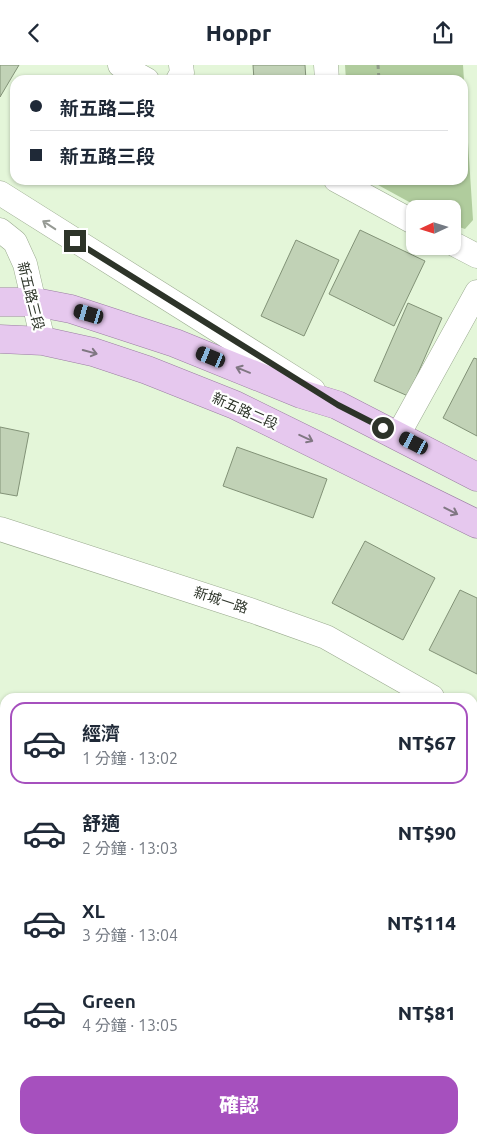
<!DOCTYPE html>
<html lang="zh-TW">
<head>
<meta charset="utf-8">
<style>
  body { margin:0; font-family:Ubuntu,"Noto Sans TC",sans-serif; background:#f2f2f3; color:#1f2937; height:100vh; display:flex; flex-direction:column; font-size:19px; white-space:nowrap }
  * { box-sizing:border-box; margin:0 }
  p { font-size:16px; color:#747a83 }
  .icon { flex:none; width:28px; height:28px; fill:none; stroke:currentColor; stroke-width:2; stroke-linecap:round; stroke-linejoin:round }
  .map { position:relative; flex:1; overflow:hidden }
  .sheet { position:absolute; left:0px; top:628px; width:478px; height:451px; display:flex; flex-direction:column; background:#fff; border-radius:15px 15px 0 0; box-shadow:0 1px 4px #0004 }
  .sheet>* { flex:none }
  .banner { position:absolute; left:10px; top:10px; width:458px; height:110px; border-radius:15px; box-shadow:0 1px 4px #0004; display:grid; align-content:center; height:110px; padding:0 20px; background:#fff }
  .needle { width:32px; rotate:266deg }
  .fabs { position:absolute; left:406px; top:135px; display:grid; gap:10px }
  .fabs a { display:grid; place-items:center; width:55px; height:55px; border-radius:10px; background:#fff; box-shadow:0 1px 4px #0004; font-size:25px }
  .end { position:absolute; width:22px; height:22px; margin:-11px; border:6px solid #2d3429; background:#fff; box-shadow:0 0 0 2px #fff }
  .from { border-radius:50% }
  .car { position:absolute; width:15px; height:30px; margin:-15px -8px; border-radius:6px; box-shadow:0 0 4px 1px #0007; background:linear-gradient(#222 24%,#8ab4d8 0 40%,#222 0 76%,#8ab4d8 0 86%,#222 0) }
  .banner b { display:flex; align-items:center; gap:18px; height:48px; font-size:19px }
  .banner b+b { border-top:1px solid #e0e1e3 }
  .banner i { width:12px; height:12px; background:#1f2937 }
  ul { padding:9px 0 0; list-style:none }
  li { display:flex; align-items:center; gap:15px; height:82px; margin:0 10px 8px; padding:0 10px; border:2px solid transparent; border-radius:15px }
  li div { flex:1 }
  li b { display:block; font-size:19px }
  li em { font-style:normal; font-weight:800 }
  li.on { border-color:#a650be }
  li>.icon { width:45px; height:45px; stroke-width:1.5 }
  .cta { display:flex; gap:10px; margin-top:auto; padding:10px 20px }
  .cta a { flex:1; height:58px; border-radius:15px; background:#a650be; color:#fff; font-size:20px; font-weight:800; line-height:58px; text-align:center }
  header { display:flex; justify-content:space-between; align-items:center; height:65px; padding:0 20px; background:#fff; font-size:22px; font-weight:800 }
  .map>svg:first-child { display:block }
  .green { fill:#b0cc9d }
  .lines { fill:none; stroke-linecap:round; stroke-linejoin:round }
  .river { stroke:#ecb3fc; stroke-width:29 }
  .building { fill:#c1d2b6; stroke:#829277 }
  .minor-casing { stroke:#9aaa8f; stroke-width:25 }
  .major-casing { stroke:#9a7da2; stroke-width:29 }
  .path { stroke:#8e9b87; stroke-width:3; stroke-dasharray:4 4; stroke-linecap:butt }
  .minor { stroke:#fff; stroke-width:24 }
  .major { stroke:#e6c8ee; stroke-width:28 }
  .oneway { stroke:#969a94 }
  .oneway2 { stroke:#807782 }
  .route { stroke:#2d3429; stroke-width:6 }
  .labels { text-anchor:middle; stroke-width:4.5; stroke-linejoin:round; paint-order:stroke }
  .street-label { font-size:14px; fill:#2d3429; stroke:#fff }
</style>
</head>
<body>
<header><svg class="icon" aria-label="back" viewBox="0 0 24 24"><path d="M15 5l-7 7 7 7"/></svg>Hoppr<svg class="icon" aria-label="share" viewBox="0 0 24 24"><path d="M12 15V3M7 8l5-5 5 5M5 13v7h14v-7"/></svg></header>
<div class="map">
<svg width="477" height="1078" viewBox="0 0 477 1078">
  <rect width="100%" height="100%" fill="#e4f6d9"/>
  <path class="green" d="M345,0H463L473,155L465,164L453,160L452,144H422L369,115H462V15H346Z"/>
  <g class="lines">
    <path class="river" d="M0,897L5,902
      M472,1010L477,1013"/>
  </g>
  <path class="building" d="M0,0H19L0,32Z
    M253,0H305L306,15H254Z
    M360,165L425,196L394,261L329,229Z
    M296,175L339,195L304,271L261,251Z
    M408,238L442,253L408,331L374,316Z
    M474,293L477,294V371L443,353Z
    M0,362L29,368L17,431L0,428Z
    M237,382L327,414L313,453L223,421Z
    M365,476L435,513L403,575L332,538Z
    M460,525L477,533V609L429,585Z"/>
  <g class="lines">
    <defs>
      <path id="minor" d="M120,0L147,15
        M326,0L327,15
        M178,15L182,8L181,0
        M336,115L415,158
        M0,128L313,325
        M0,165L15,177L25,199L43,276
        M452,178L477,191
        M398,370L477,227
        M0,464L253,546L326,572L432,632
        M472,656L477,658
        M472,974L477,976"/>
      <path id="major" d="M0,237H35L71,244L175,278L301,329L337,340L477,412
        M0,274L43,276L93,287L147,305L235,340L477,459
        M0,824L5,827
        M302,1074L304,1078"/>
    </defs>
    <use href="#minor" class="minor-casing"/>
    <use href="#major" class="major-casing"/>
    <path class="path" d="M378,0L379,15
      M462,44L469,43"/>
    <use href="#minor" class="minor"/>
    <use href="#major" class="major"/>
  </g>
  <defs><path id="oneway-shaft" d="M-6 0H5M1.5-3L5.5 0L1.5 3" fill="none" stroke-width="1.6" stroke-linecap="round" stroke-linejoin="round" transform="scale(1.25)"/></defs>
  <use class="oneway" href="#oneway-shaft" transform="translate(49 160) rotate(-147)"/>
  <g class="oneway2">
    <use href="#oneway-shaft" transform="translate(90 287) rotate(15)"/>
    <use href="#oneway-shaft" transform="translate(243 305) rotate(-158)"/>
    <use href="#oneway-shaft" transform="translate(306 373) rotate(25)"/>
    <use href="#oneway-shaft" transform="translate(451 446) rotate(27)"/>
  </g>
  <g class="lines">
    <path class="route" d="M75,176L338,340L383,363"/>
  </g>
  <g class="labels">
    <g class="street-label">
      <text transform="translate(31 231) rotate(76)" y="5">新五路三段</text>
      <text transform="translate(245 346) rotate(24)" y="5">新五路二段</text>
      <text transform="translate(221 535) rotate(18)" y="5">新城一路</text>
    </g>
  </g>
</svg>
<div class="fabs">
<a><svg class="needle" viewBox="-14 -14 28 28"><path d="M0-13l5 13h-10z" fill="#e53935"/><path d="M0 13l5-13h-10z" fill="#747a83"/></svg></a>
</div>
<i class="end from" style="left:383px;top:363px"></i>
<i class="end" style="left:75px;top:176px"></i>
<i class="car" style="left:89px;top:249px;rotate:286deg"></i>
<i class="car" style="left:211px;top:292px;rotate:292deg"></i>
<i class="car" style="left:414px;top:378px;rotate:297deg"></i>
<div class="banner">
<b><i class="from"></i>新五路二段</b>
<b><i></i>新五路三段</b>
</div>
<section class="sheet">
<ul>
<li class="on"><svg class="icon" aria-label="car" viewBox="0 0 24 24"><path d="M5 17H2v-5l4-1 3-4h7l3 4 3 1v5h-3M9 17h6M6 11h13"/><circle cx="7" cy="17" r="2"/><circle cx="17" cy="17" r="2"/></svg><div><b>經濟</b><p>1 分鐘 · 13:02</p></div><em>NT$67</em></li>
<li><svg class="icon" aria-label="car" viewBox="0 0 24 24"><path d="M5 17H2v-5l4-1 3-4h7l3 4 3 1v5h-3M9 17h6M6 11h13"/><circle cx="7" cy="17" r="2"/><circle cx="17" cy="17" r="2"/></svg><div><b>舒適</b><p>2 分鐘 · 13:03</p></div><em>NT$90</em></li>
<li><svg class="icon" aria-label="car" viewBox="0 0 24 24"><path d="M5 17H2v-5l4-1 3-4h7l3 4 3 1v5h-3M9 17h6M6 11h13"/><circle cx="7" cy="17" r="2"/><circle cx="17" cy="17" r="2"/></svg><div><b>XL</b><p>3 分鐘 · 13:04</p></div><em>NT$114</em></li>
<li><svg class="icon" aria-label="car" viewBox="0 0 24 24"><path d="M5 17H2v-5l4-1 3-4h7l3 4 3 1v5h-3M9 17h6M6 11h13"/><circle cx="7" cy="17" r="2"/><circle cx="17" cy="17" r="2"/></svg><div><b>Green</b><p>4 分鐘 · 13:05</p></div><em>NT$81</em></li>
</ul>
<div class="cta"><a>確認</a></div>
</section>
</div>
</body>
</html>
